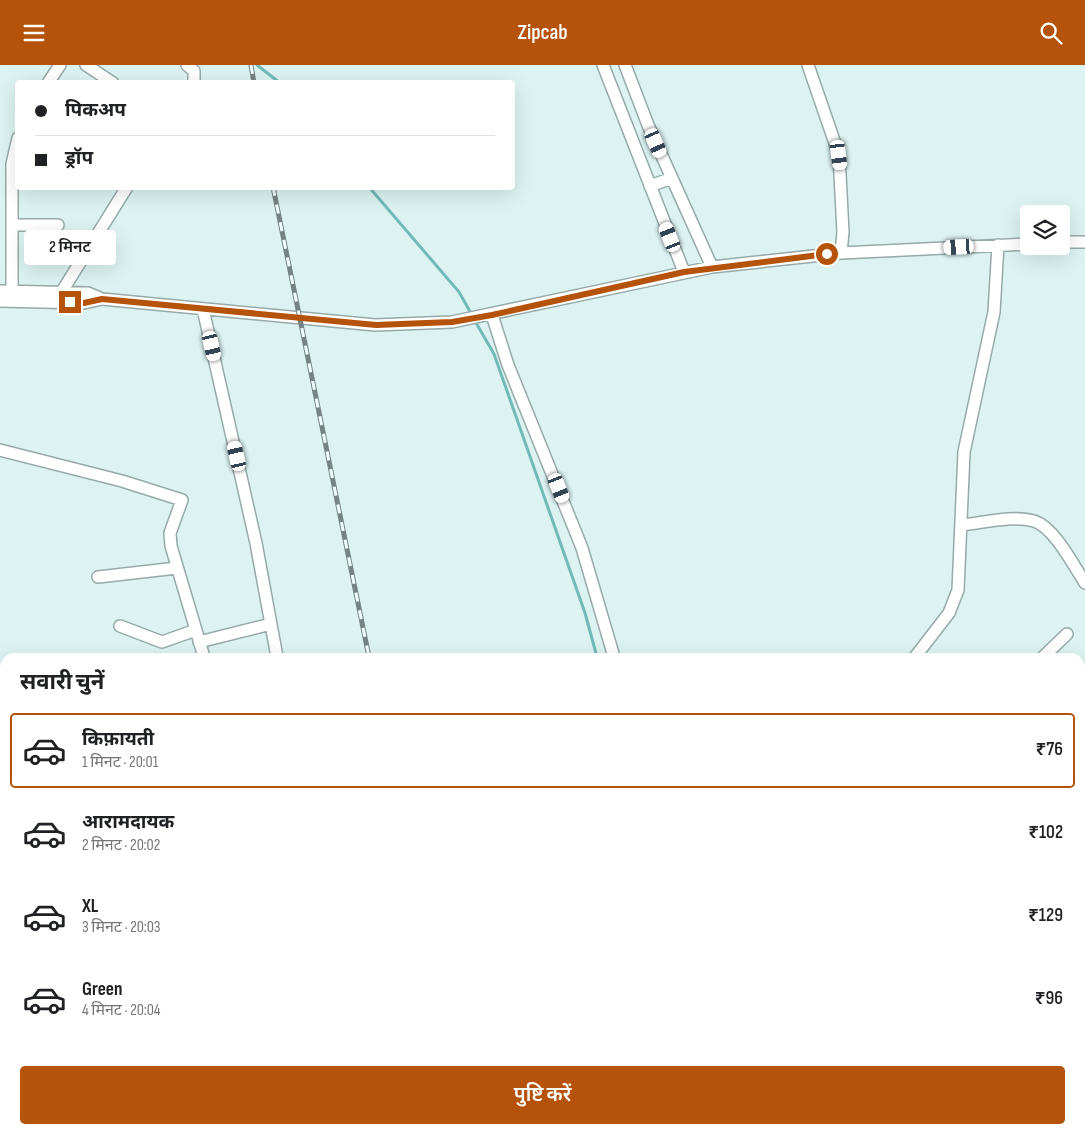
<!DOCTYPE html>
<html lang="hi">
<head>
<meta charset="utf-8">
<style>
  body { margin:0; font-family:"Sofia Sans Condensed","Noto Sans Devanagari",sans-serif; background:#f6f6f6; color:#202124; height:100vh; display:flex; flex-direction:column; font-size:19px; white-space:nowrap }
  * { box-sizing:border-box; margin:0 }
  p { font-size:16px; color:#757577 }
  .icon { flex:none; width:28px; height:28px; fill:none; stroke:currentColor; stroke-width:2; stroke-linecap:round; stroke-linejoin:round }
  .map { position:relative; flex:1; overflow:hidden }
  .drawer { position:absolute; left:0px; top:588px; width:1085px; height:481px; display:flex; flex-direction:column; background:#fff; border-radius:15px 15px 0 0; box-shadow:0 5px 20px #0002 }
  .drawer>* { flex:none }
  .banner { position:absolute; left:15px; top:15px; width:500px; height:110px; border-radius:5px; box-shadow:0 5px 20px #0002; display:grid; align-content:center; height:110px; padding:0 20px; background:#fff }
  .fabs { position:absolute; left:1020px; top:140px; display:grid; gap:10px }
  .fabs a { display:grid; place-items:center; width:50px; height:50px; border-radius:5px; background:#fff; box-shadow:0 5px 20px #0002; font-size:25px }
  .end { position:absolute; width:22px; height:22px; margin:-11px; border:6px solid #b45309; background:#fff; box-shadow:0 0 0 2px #fff }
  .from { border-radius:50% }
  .bubble { position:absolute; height:35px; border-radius:5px; background:#fff; box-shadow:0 5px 20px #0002; font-size:16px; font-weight:600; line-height:35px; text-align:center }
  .car { position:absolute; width:15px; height:30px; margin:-15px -8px; border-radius:6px; box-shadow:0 0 4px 1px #0007; background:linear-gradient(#fff 24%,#345 0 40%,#fff 0 76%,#345 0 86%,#fff 0) }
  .banner b { display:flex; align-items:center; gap:18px; height:48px; font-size:19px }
  .banner b+b { border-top:1px solid #e0e0e0 }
  .banner i { width:12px; height:12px; background:#202124 }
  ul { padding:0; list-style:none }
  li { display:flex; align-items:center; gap:15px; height:75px; margin:0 10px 8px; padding:0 10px; border:2px solid transparent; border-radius:5px }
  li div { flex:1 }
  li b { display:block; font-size:19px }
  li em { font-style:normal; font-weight:600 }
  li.on { border-color:#b45309 }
  li>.icon { width:45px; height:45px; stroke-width:1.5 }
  h2 { padding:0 20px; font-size:22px; line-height:60px }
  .action { display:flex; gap:10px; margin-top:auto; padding:10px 20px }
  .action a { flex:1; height:58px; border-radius:5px; background:#b45309; color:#fff; font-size:20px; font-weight:600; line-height:58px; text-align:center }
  header { display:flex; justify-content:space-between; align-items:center; height:65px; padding:0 20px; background:#b45309; color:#fff; font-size:22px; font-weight:600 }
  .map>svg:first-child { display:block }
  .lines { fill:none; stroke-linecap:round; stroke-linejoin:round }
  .stream { stroke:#72bab8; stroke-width:3 }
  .minor-casing { stroke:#95aaa9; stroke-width:14 }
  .minor { stroke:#fff; stroke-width:11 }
  .rail-casing { stroke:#758383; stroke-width:5 }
  .rail { stroke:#f1fefe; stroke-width:3; stroke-dasharray:9; stroke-linecap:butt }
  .route { stroke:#b45309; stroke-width:6 }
</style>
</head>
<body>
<header><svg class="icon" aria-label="menu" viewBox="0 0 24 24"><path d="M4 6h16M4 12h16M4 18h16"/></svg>Zipcab<svg class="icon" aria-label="search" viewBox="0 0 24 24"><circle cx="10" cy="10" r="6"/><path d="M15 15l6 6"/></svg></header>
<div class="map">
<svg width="1085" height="1068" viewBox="0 0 1085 1068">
  <rect width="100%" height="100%" fill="#dcf3f2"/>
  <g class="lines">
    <path class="stream" d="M257,0L280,18
      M369,122L459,227L472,250
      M475,256L494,289L585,548L597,592
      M729,1064L731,1068"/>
    <defs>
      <path id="minor" d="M86,0L113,18
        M187,0L194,6V18
        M603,0L684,207
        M625,0L648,60L712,202
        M808,0L839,90L843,167L841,188
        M48,18L60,0
        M650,121L672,113
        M12,160H58
        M1061,177H1085
        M0,226L88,228L102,234
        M12,235V99L18,73
        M0,236L84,238L102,234L375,260L452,257L712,202L841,188L1029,179
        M56,236L127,122
        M203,244L256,478L277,592
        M492,250L508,300L582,483L614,592
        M0,385L122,416L182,435L170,468L171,481L204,592
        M961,460C983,458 1012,450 1034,456C1054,462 1074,501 1085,518
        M98,512L177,503
        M120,561L162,577L196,565
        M199,577L271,559
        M915,592L949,548L958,525L964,387L994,247L998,180
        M1043,592L1067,569
        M0,640L5,651
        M0,741L5,739
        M1080,767L1085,772
        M0,827L5,839
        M0,859L5,857
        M0,927L5,925
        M1080,1003L1085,1007
        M0,1007L5,1006
        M26,1064V1068
        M90,1064L91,1068
        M127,1064V1068
        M149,1064L166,1068
        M257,1064L258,1068
        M750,1064L751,1068
        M0,1065L14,1064
        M946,1068L950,1064
        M1083,1068L1085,1064"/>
    </defs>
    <use href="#minor" class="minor-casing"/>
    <use href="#minor" class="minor"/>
    <defs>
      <path id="rail" d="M251,0L254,18
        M273,122L369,592
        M467,1064V1068"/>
    </defs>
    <use href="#rail" class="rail-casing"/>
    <use href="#rail" class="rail"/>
  </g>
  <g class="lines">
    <path class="route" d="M70,237L84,238L102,234L376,260L452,257L492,250L684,207L827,189"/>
  </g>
</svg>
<div class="fabs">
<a><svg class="icon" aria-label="layers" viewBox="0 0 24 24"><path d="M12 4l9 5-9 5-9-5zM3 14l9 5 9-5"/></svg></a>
</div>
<i class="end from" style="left:827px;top:189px"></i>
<i class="end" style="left:70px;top:237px"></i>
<div class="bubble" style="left:24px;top:165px;width:92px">2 मिनट</div>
<i class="car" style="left:656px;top:78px;rotate:156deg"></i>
<i class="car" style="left:839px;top:90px;rotate:173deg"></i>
<i class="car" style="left:670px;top:172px;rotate:338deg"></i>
<i class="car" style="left:959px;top:182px;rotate:267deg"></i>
<i class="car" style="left:212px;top:281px;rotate:167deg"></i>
<i class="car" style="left:237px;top:391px;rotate:347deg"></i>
<i class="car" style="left:559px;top:423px;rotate:158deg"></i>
<div class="banner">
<b><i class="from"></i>पिकअप</b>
<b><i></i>ड्रॉप</b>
</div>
<section class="drawer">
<h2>सवारी चुनें</h2>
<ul>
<li class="on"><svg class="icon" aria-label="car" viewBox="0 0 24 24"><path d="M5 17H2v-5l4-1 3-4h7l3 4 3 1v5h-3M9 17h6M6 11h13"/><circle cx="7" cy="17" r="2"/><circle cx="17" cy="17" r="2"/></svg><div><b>किफ़ायती</b><p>1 मिनट · 20:01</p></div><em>₹76</em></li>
<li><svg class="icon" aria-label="car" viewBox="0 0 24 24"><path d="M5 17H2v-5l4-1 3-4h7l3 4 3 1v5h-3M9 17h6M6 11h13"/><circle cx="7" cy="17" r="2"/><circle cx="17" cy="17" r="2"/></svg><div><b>आरामदायक</b><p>2 मिनट · 20:02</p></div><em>₹102</em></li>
<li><svg class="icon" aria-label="car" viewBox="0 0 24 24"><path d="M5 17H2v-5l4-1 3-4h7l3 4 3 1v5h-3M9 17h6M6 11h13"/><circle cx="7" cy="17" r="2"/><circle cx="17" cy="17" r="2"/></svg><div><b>XL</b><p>3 मिनट · 20:03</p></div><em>₹129</em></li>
<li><svg class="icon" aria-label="car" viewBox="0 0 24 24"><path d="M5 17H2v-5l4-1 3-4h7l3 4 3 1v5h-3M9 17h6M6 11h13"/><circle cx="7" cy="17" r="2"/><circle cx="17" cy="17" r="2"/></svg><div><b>Green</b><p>4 मिनट · 20:04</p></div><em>₹96</em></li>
</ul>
<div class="action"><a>पुष्टि करें</a></div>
</section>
</div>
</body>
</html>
